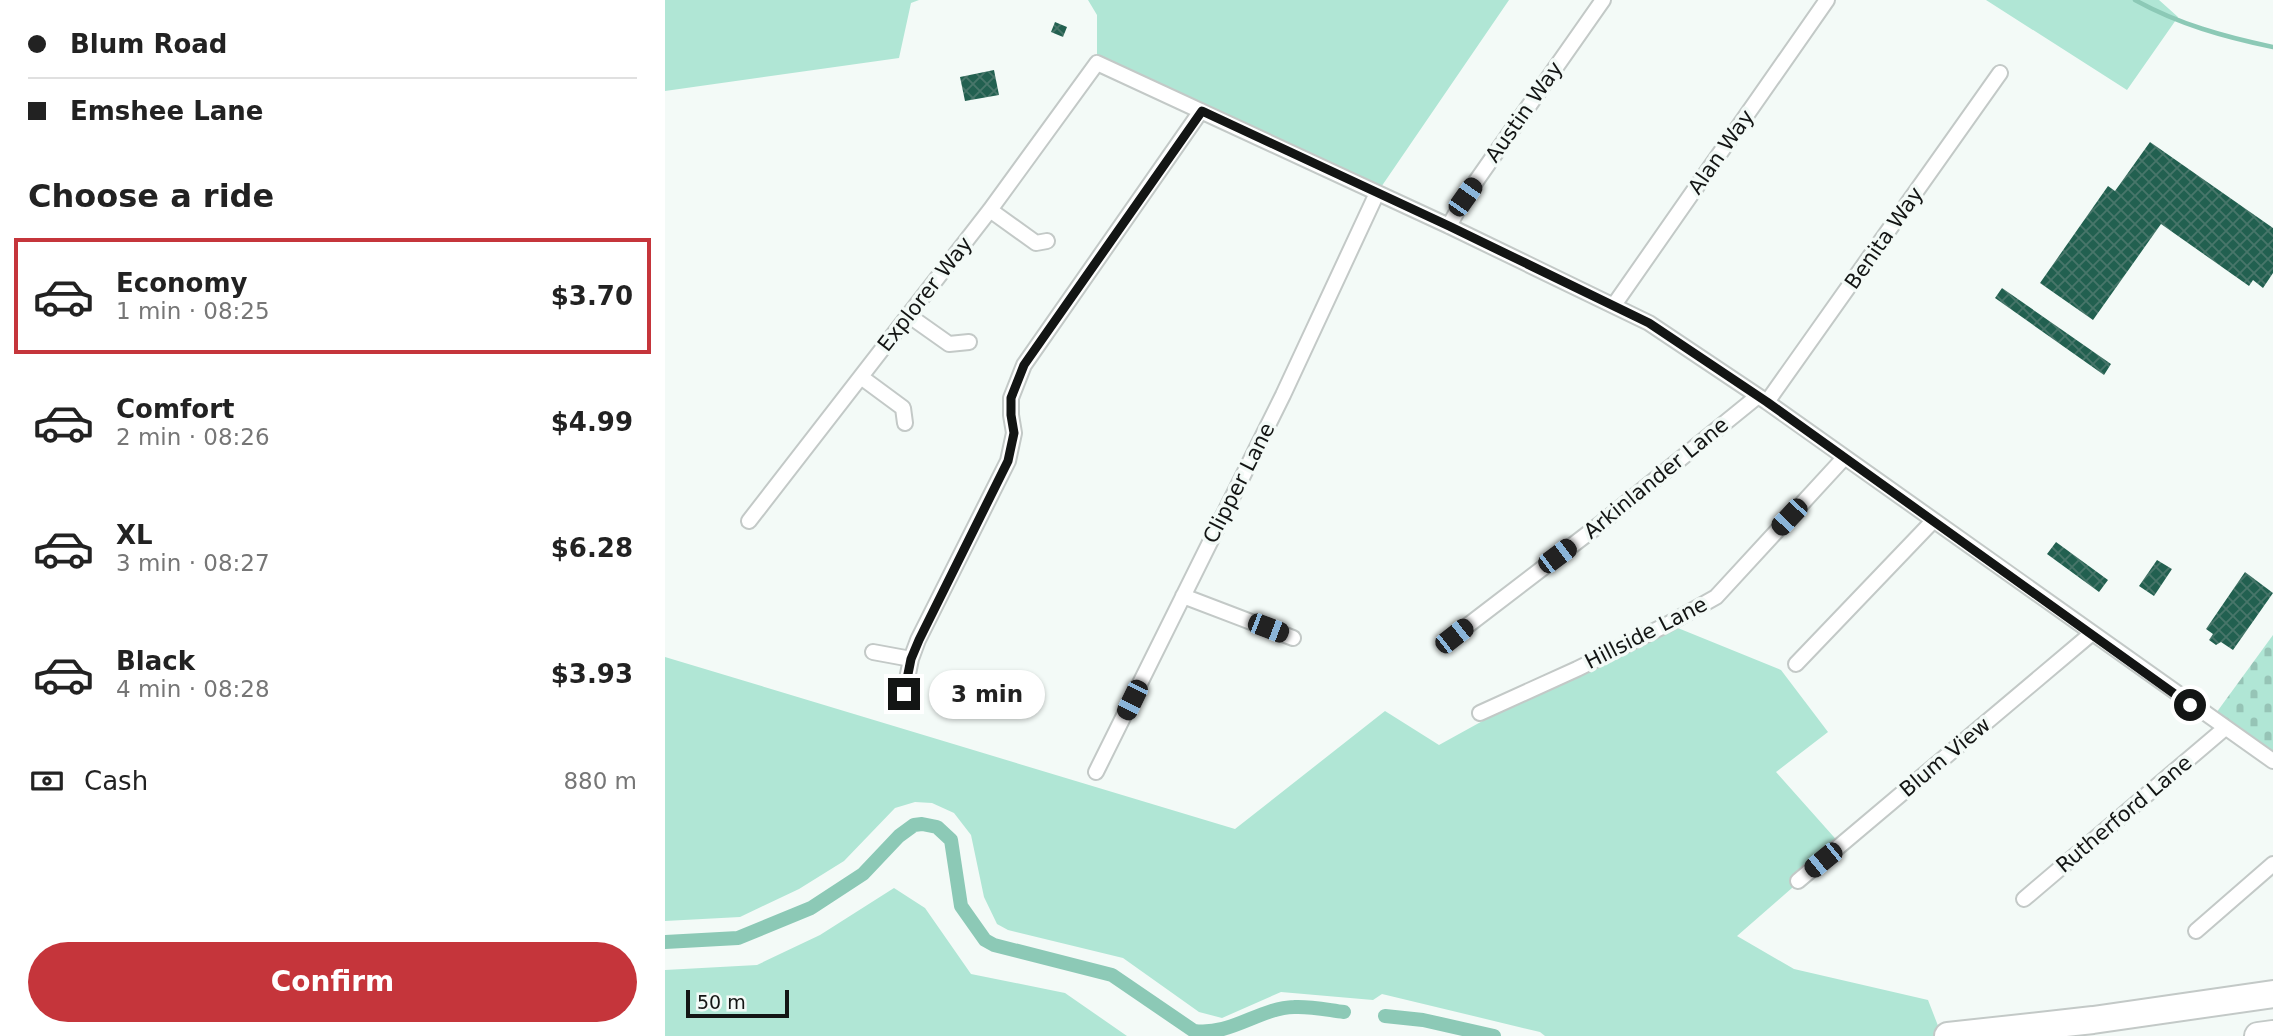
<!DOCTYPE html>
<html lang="en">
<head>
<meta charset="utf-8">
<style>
  body { margin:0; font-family:"DejaVu Sans",sans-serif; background:#f2f2f2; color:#222; height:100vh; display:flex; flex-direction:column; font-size:26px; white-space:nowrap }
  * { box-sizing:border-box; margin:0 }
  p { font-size:23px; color:#767676 }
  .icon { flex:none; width:38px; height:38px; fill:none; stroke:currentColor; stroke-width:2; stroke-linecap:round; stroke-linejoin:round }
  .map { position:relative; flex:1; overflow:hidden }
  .details { display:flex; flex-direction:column; background:#fff; width:665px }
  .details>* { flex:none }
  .hud { display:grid; align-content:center; height:154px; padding:0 28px; background:#fff }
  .scale { position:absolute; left:21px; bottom:18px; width:103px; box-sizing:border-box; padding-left:7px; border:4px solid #131514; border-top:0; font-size:19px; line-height:24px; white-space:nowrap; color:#131514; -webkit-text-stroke:5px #f3faf7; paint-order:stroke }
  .end { position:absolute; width:32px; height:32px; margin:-16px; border:9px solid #131514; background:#fff; box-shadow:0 0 0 4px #fff }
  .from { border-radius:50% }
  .bubble { position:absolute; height:49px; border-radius:24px; background:#fff; box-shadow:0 2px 5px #0004; font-size:23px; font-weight:800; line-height:49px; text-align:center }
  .car { position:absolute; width:21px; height:42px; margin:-21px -10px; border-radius:9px; box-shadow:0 0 5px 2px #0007; background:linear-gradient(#222 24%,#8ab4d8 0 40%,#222 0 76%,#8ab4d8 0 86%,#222 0) }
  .hud b { display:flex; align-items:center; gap:24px; height:66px; font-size:26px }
  .hud b+b { border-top:2px solid #e0e0e0 }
  .hud i { width:18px; height:18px; background:#222 }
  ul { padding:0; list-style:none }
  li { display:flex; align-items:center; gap:21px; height:116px; margin:0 14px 10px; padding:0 14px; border:4px solid transparent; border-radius:0px }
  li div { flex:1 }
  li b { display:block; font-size:26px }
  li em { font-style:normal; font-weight:800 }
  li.active { border-color:#c5353b }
  li>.icon { width:63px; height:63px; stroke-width:1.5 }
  h2 { padding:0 28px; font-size:32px; line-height:84px }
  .pay { display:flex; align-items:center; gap:18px; height:77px; padding:0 28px; font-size:26px }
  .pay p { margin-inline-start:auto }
  .button { display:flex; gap:14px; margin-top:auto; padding:14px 28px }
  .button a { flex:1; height:80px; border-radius:42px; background:#c5353b; color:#fff; font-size:28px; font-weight:800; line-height:80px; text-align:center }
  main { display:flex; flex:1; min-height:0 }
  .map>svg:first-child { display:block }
  .grass { fill:#b0e6d5 }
  .cemetery { fill:url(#cemetery-stones) }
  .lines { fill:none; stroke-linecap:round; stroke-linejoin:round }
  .stream { stroke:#8cc9b6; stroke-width:4.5 }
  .canal { stroke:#8cc9b6; stroke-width:14 }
  .building { fill:url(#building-cross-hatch) }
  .minor-casing { stroke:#c3c9c7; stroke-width:18 }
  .motorway-casing { stroke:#c3c9c7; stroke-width:30 }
  .minor { stroke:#fff; stroke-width:14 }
  .motorway { stroke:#fff; stroke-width:26 }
  .route { stroke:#131514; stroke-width:9 }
  .labels { text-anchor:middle; stroke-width:7; stroke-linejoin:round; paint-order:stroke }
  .street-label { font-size:21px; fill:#131514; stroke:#f3faf7 }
</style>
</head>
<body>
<main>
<section class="details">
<div class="hud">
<b><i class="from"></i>Blum Road</b>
<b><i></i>Emshee Lane</b>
</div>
<h2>Choose a ride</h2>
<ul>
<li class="active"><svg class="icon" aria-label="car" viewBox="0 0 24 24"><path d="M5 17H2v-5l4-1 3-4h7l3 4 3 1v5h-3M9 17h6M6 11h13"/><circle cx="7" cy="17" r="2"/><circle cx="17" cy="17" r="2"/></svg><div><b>Economy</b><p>1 min · 08:25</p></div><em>$3.70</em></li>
<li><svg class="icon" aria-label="car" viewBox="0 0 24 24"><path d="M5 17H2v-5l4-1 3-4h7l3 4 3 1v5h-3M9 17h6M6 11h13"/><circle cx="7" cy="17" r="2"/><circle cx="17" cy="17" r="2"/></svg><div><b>Comfort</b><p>2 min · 08:26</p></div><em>$4.99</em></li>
<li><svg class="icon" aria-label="car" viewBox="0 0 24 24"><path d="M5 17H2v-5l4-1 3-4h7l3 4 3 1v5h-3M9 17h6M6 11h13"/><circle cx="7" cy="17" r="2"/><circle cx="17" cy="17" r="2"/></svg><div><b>XL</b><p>3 min · 08:27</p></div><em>$6.28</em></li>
<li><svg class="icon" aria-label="car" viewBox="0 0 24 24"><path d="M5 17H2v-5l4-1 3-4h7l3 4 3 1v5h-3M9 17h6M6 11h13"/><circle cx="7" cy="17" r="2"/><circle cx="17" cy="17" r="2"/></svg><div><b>Black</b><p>4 min · 08:28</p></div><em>$3.93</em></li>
</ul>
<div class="pay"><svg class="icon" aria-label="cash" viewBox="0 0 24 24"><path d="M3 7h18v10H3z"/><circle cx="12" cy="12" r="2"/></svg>Cash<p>880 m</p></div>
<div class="button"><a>Confirm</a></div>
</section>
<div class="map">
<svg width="1608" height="1036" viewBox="0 0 1608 1036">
  <defs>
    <pattern id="cemetery-stones" width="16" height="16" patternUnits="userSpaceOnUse" patternTransform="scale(1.75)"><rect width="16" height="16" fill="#b0e6d5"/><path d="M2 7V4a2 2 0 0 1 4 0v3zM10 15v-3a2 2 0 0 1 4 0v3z" fill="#96c4b6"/></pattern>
    <pattern id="building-cross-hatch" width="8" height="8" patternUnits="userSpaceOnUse" patternTransform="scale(1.75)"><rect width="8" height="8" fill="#226050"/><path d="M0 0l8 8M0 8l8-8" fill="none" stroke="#48766a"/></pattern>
  </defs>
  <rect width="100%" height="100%" fill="#f3faf7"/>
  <path class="grass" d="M0,0H254L246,3L234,58L0,91Z
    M423,0H844L712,193L432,63V15Z
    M1321,0H1494L1513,17L1462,90Z
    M1003,624L1116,670L1163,732L1111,772L1176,845L1072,936L1129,969L1263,1000L1277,1036H880L875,1032L717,994L708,1000L616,992L557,1018L534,1012L458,958L343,930L332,924L319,897L306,835L289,813L267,803L250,802L230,808L179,861L134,889L75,917L0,921V657L570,829L720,711L774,745L912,669Z
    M229,888L260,908L306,974L400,993L462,1036H0V970L92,965L155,935Z"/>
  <path class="cemetery" d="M1608,635V761L1546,720Z"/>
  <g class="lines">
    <path class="stream" d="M1470,0C1513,24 1560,37 1608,47"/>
    <path class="canal" d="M0,942L73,938L146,908L198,874L234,836L249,825L257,824L272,827L286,840L296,906L320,940L329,945L447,975L529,1031C566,1036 594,1008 629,1007C645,1006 663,1010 679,1012
      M720,1016L758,1020L829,1036"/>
  </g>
  <path class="building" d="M390,22L402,27L398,37L386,32Z
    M329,70L334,95L300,101L295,77Z
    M1485,142L1608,228V273L1598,288L1588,280L1584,286L1496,224L1428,320L1375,283L1443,186L1450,191Z
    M1337,288L1446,364L1439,375L1330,298Z
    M1391,542L1443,580L1434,592L1382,554Z
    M1492,560L1507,569L1489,596L1474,586Z
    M1580,572L1608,593L1568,650L1556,642L1551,645L1544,640L1548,634L1541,629Z"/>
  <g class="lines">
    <defs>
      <path id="minor" d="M325,210L371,243L382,241
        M784,226L800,197L938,0
        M949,305L1162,0
        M243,315L284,344L304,342
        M196,377L238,408L240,423
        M1102,402L1335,73
        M84,521L325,210L432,63L784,226L984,323L1102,402L1608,761
        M518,596L628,638
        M789,636L934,525L1093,396
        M208,652L246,659
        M1131,664L1268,521
        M239,694L246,659L253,640L343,461L349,433L346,415V398L359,365L536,111
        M815,713L912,669L1003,624L1051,597L1179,458
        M431,772L618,395L712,193
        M1133,881L1426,634
        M1359,899L1559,729
        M1531,931L1608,864"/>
      <path id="motorway" d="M1283,1036L1428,1020L1608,994
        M1593,1036L1608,1034"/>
    </defs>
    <use href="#minor" class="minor-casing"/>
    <use href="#motorway" class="motorway-casing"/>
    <use href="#minor" class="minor"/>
    <use href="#motorway" class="motorway"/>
  </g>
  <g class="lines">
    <path class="route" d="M239,694L246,659L254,640L343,461L349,433L346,415V398L359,365L537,111L784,226L984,323L1102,402L1525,705"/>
  </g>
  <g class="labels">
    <g class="street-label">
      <text transform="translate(859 112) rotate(-55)" y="7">Austin Way</text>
      <text transform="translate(1056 152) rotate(-55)" y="7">Alan Way</text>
      <text transform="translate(1219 238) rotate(-55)" y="7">Benita Way</text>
      <text transform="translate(260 294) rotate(-52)" y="7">Explorer Way</text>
      <text transform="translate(991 478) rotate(-39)" y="7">Arkinlander Lane</text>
      <text transform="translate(574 483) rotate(-63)" y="7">Clipper Lane</text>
      <text transform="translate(981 633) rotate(-27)" y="7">Hillside Lane</text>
      <text transform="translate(1280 757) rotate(-40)" y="7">Blum View</text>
      <text transform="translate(1459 814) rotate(-40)" y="7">Rutherford Lane</text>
    </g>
  </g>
</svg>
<div class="scale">50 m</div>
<i class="end from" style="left:1525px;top:705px"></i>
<i class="end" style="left:239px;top:694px"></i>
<div class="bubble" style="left:264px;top:670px;width:116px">3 min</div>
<i class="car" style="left:800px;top:197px;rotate:35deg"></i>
<i class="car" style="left:1124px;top:517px;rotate:223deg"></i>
<i class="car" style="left:892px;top:556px;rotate:53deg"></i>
<i class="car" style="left:603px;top:628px;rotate:111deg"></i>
<i class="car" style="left:789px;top:636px;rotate:52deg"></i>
<i class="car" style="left:467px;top:700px;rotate:206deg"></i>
<i class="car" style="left:1158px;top:860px;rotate:231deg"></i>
</div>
</main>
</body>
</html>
